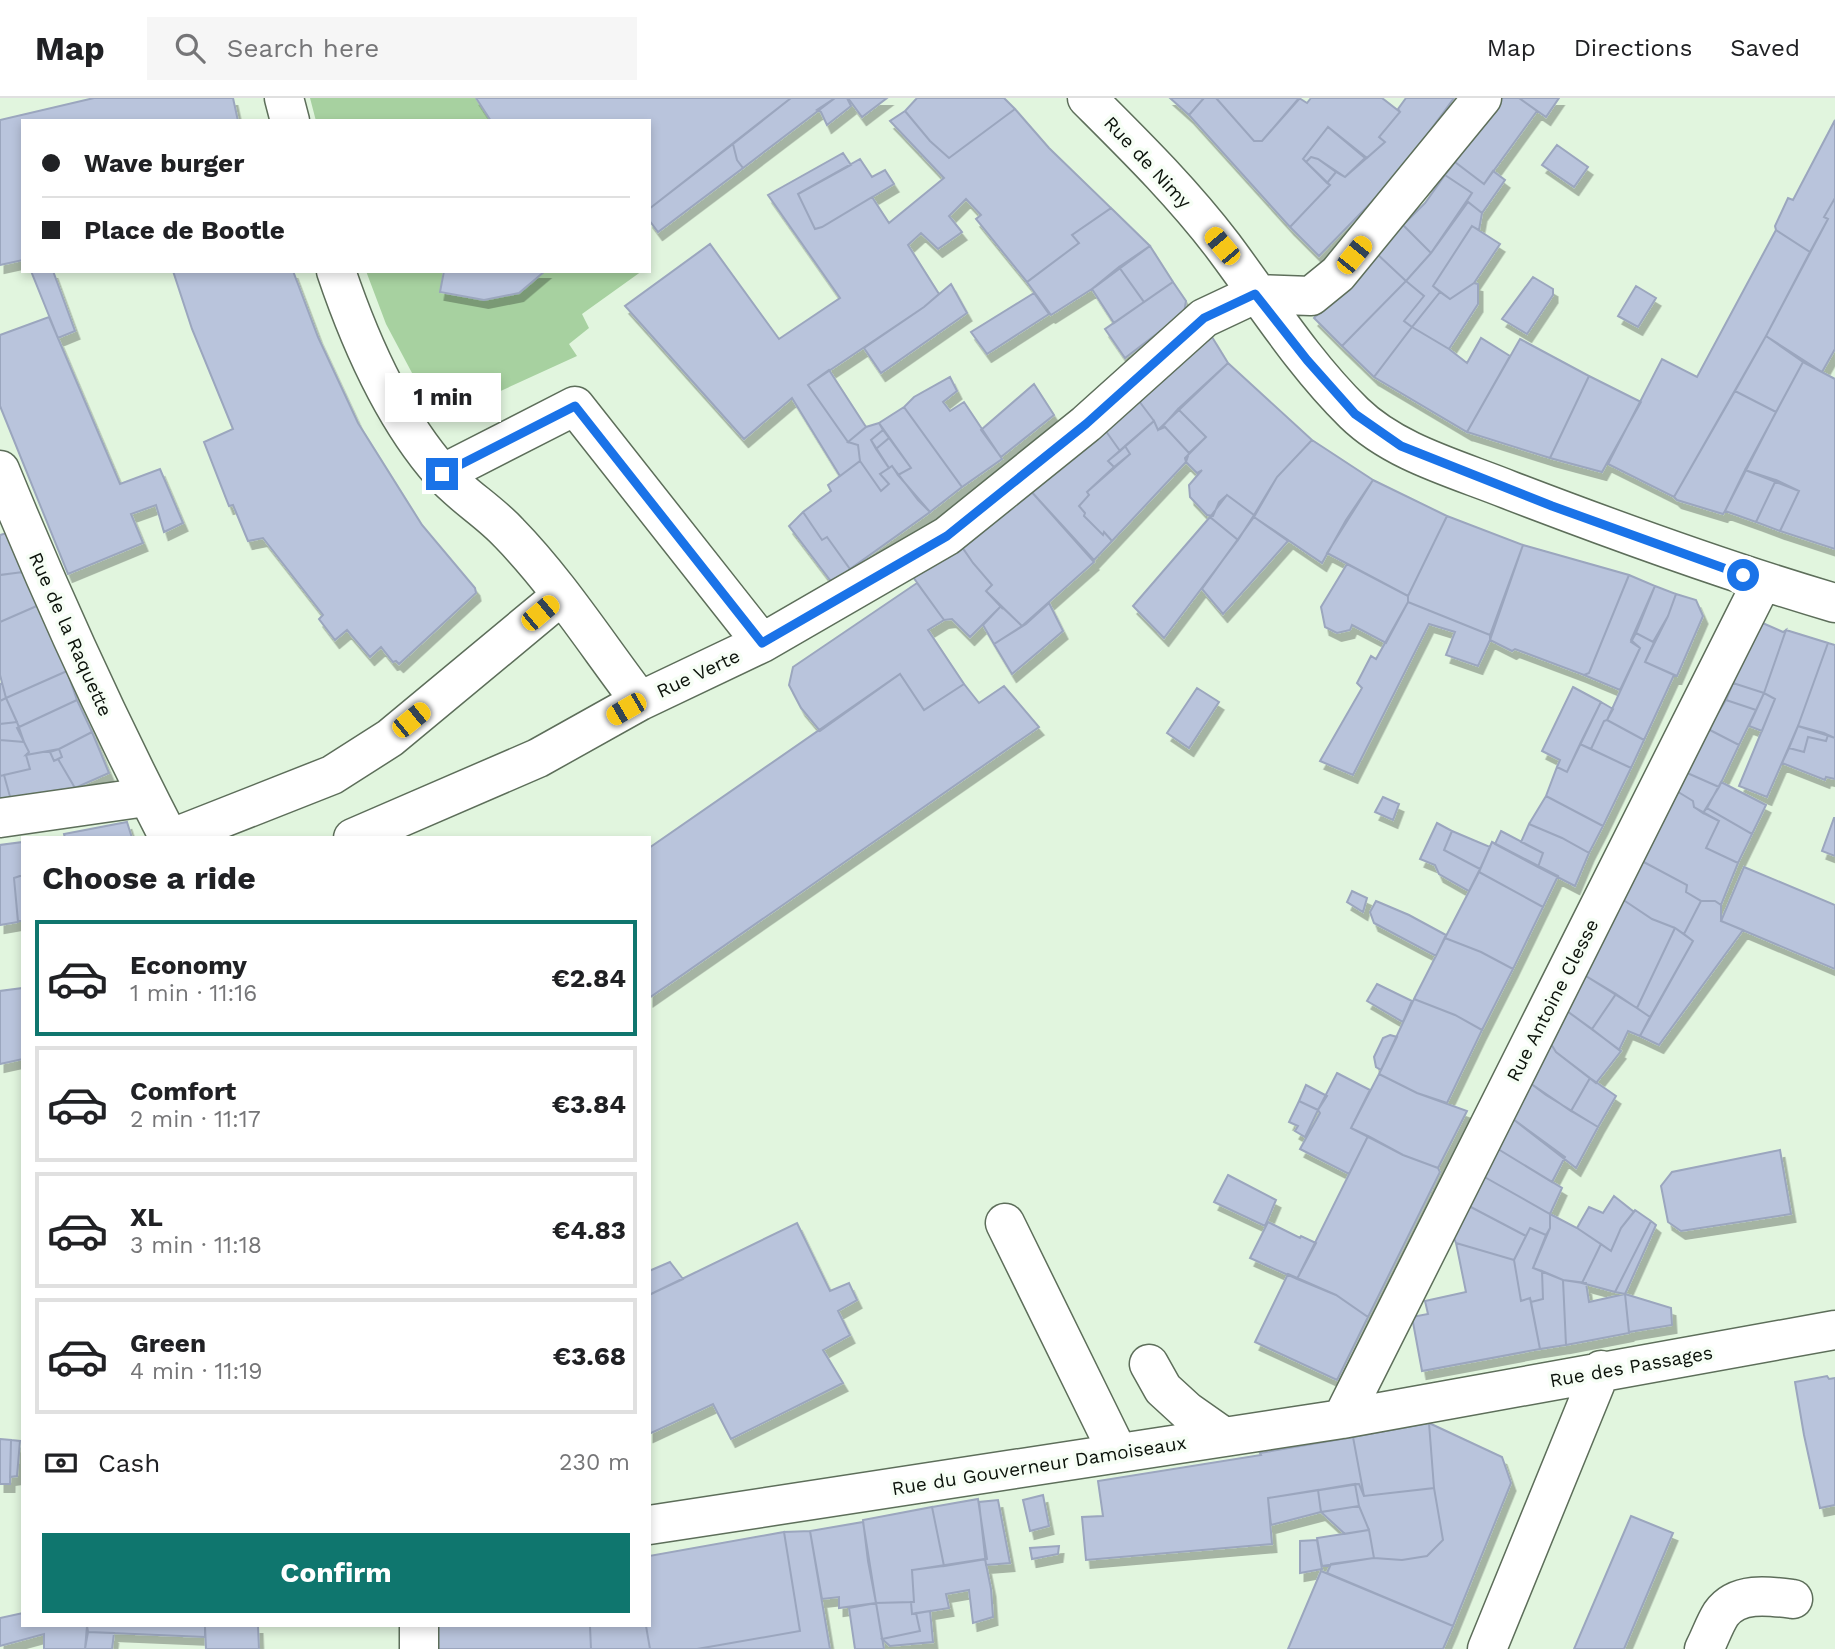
<!DOCTYPE html>
<html lang="en">
<head>
<meta charset="utf-8">
<style>
  body { margin:0; font-family:"Work Sans",sans-serif; background:#f6f6f6; color:#202124; height:100vh; display:flex; flex-direction:column; font-size:26px; white-space:nowrap }
  * { box-sizing:border-box; margin:0 }
  p { font-size:23px; color:#757577 }
  .icon { flex:none; width:38px; height:38px; fill:none; stroke:currentColor; stroke-width:2; stroke-linecap:round; stroke-linejoin:round }
  .map { position:relative; flex:1; overflow:hidden }
  .details { position:absolute; left:21px; top:738px; width:630px; height:791px; display:flex; flex-direction:column; background:#fff; border-radius:0px; box-shadow:0 4px 10px #0003 }
  .details>* { flex:none }
  .top-card { position:absolute; left:21px; top:21px; width:630px; height:154px; border-radius:0px; box-shadow:0 4px 10px #0003; display:grid; align-content:center; height:154px; padding:0 21px; background:#fff }
  .end { position:absolute; width:32px; height:32px; margin:-16px; border:9px solid #1a73e8; background:#fff; box-shadow:0 0 0 4px #fff }
  .from { border-radius:50% }
  .bubble { position:absolute; height:49px; border-radius:0px; background:#fff; box-shadow:0 4px 10px #0003; font-size:23px; font-weight:700; line-height:49px; text-align:center }
  .car { position:absolute; width:21px; height:42px; margin:-21px -10px; border-radius:9px; box-shadow:0 0 5px 2px #0007; background:linear-gradient(#f5c518 24%,#345 0 40%,#f5c518 0 76%,#345 0 86%,#f5c518 0) }
  .top-card b { display:flex; align-items:center; gap:24px; height:66px; font-size:26px }
  .top-card b+b { border-top:2px solid #e0e0e0 }
  .top-card i { width:18px; height:18px; background:#202124 }
  ul { padding:0; list-style:none }
  li { display:flex; align-items:center; gap:21px; height:116px; margin:0 14px 10px; padding:0 7px; border:4px solid #e0e0e0; border-radius:0px }
  li div { flex:1 }
  li b { display:block; font-size:26px }
  li em { font-style:normal; font-weight:700 }
  li.current { border-color:#0f766e }
  li>.icon { width:63px; height:63px; stroke-width:1.5 }
  h2 { padding:0 21px; font-size:32px; line-height:84px }
  .pay { display:flex; align-items:center; gap:18px; height:77px; padding:0 21px; font-size:26px }
  .pay p { margin-inline-start:auto }
  .cta { display:flex; gap:14px; margin-top:auto; padding:14px 21px }
  .cta a { flex:1; height:80px; border-radius:0px; background:#0f766e; color:#fff; font-size:28px; font-weight:700; line-height:80px; text-align:center }
  header { display:flex; align-items:center; gap:42px; box-sizing:border-box; height:98px; padding:0 35px; background:#fff; border-bottom:2px solid #e0e0e0 }
  header strong { font-size:33px }
  nav { display:flex; gap:38px; margin-inline-start:auto; font-size:24px }
  .search { width:490px; height:63px; background:#f6f6f6; display:flex; align-items:center; gap:18px; box-sizing:border-box; padding:0 24px; border-radius:0px; color:#757577; font-size:26px }
  .map>svg:first-child { display:block }
  .green { fill:#a7d1a0 }
  .building { fill:#b9c4dc; stroke:#9ba6be; stroke-width:2; filter:url(#shadow) }
  .lines { fill:none; stroke-linecap:round; stroke-linejoin:round }
  .minor-casing { stroke:#5d6e5a; stroke-width:41 }
  .minor { stroke:#fff; stroke-width:38 }
  .route { stroke:#1a73e8; stroke-width:9 }
  .labels { text-anchor:middle; stroke-width:7; stroke-linejoin:round; paint-order:stroke }
  .street-label { font-size:19px; fill:#0c130b; stroke:#f6fef5 }
</style>
</head>
<body>
<header>
<strong>Map</strong>
<div class="search"><svg class="icon" aria-label="search" viewBox="0 0 24 24"><circle cx="10" cy="10" r="6"/><path d="M15 15l6 6"/></svg>Search here</div>
<nav><a>Map</a><a>Directions</a><a>Saved</a></nav>
</header>
<div class="map">
<svg width="1835" height="1551" viewBox="0 0 1835 1551">
  <defs>
    <filter id="shadow"><feDropShadow dx="4.5" dy="8" stdDeviation="0" flood-color="#0004"/></filter>
  </defs>
  <rect width="100%" height="100%" fill="#e1f5de"/>
  <path class="green" d="M310,0H475L490,22L316,23Z
    M366,173H443L440,195L484,202L519,195L545,173H642L582,216L589,230L569,246L577,258L437,322L386,226Z"/>
  <path class="building" d="M94,0H233L238,23H23V162L0,167V22Z
    M476,0H791L649,111V23H491Z
    M791,0H835L743,70L737,62L733,46Z
    M835,0H847L851,8L827,27L821,14L817,12Z
    M848,0H887L862,19Z
    M917,0H1004L1015,11L949,60L930,43L905,13Z
    M1170,0H1204L1189,17Z
    M1204,0H1216L1254,43H1262L1299,0L1307,5L1311,0H1382L1400,14L1379,39L1385,44L1367,60L1328,29L1303,61L1330,87L1290,129L1189,17Z
    M1216,0H1300L1262,43H1254Z
    M1406,0H1454L1396,79L1319,158L1290,129L1330,87L1327,85L1336,74L1345,79L1385,44L1379,39L1400,14L1398,11Z
    M1501,0H1519L1537,13L1484,86L1455,64Z
    M1519,0H1559L1546,19Z
    M1015,11L1049,50L1111,110L1072,137L1079,145L1027,184L976,121L981,117L966,101L949,118L962,134L938,151L921,135L908,147L939,196L924,209L808,287L848,344L858,347L860,363L840,378L792,300L744,341L625,208L710,146L779,241L840,200L768,97L843,55L851,67L798,96L815,131L822,129L872,99L889,125L944,80L890,23L905,13L930,43L949,60Z
    M1835,22V100L1824,119L1828,121L1810,154L1776,132L1775,128L1788,100L1793,102Z
    M1328,29L1365,60L1345,79L1318,61L1311,59L1306,64L1303,61Z
    M733,46L737,62L743,70L658,134L649,122V111Z
    M1557,47L1588,69L1574,89L1542,67Z
    M1311,59L1318,61L1336,74L1327,85L1306,64Z
    M860,61L872,79L885,72L894,86L822,129L815,131L798,96Z
    M1455,64L1484,86L1493,73L1505,82L1482,115L1467,103L1472,95L1445,77Z
    M1445,77L1472,95L1431,155L1403,127L1425,105Z
    M1835,100V251L1822,274L1766,238L1828,121L1824,119Z
    M1468,104L1482,115L1479,132L1472,128L1433,188L1440,194L1412,229L1404,223L1424,198L1406,183L1431,155Z
    M1111,110L1150,148L1095,189L1051,217L1027,184L1079,145L1072,137Z
    M1403,127L1431,155L1406,183L1376,155Z
    M1472,128L1500,146L1474,185L1450,201L1433,188Z
    M1776,132L1810,154L1766,238L1674,399L1608,366L1662,261L1697,279Z
    M1150,148L1173,184L1144,204L1119,169Z
    M1376,155L1406,183L1342,248L1314,220Z
    M1119,169L1144,204L1114,225L1092,191Z
    M31,173H53L75,233L58,240Z
    M173,173H293L318,239L358,325L422,427L475,490L476,495L399,566L396,563L393,564L381,549L370,559L347,532L335,542L319,521L323,517L263,440L248,443L233,407L229,408L204,344L233,331L192,231Z
    M444,173H545L519,195L484,202L440,194Z
    M1533,179L1553,191V197L1527,236L1502,221Z
    M1406,183L1424,198L1404,223L1412,229L1374,279L1342,248Z
    M1173,184L1186,203L1184,215L1125,260L1105,231Z
    M1474,185L1478,186V206L1449,251L1412,229L1440,194L1450,201Z
    M951,186L967,215L881,275L864,250L924,209Z
    M1636,188L1656,200L1638,229L1618,218Z
    M1034,195L1049,216L987,256L971,234Z
    M49,219L120,386L160,371L183,425L164,434L156,407L131,416L143,445L68,476L0,308V237Z
    M1412,229L1449,251L1467,265L1481,240L1510,258L1467,334L1374,279Z
    M1766,238L1803,264L1776,314L1735,293Z
    M1212,239L1228,265L1158,332L1154,323L1136,299Z
    M1520,241L1589,278L1550,360L1467,334Z
    M1803,264L1835,281V451L1780,433L1799,393L1745,372Z
    M1228,265L1312,342L1277,379L1254,417L1227,397L1219,404L1213,418L1207,417L1190,399L1189,387L1202,372L1197,375L1186,364L1185,360L1206,339L1178,311Z
    M829,272L866,329L848,344L808,287Z
    M1589,278L1641,304L1602,374L1550,360Z
    M950,279L957,293L943,304L950,313L964,304L1002,361L962,389L904,309L914,299Z
    M1034,286L1054,317L1001,359L981,332Z
    M1735,293L1776,314L1725,413L1723,416L1677,402L1674,399Z
    M1136,299L1154,323L1120,353L1103,329Z
    M904,309L962,389L930,414L898,377L911,370L879,325Z
    M1178,311L1206,339L1189,355L1165,329H1162Z
    M1154,323L1158,332L1165,329L1189,355L1186,364L1112,443L1104,434L1103,437L1084,418L1085,415L1079,408L1089,397L1087,394L1130,356L1125,348Z
    M879,325L883,332L871,342L889,370L880,376L889,386L881,393L860,363L858,347L848,344L866,329Z
    M1103,329L1120,353L1108,363L1114,369L1087,394L1089,397L1079,408L1085,415L1084,418L1103,437L1104,434L1112,443L1094,462L1029,391Z
    M883,332L889,340L876,351L871,342Z
    M889,340L911,370L898,377L892,368L889,370L876,351Z
    M1312,342L1373,382L1346,422L1322,465L1254,419L1277,379Z
    M1125,348L1130,356L1114,369L1108,363Z
    M860,363L881,393L889,386L880,376L892,368L918,402L930,414L850,471L827,439L822,442L803,414L831,393L828,387Z
    M1745,372L1776,382L1756,424L1725,413Z
    M1373,382L1447,418L1408,498L1327,455Z
    M1776,382L1799,393L1780,433L1756,424Z
    M1029,391L1094,464L1022,528L986,493L992,487L973,465L958,443Z
    M1227,397L1254,417L1238,442L1210,419Z
    M803,414L822,442L827,439L850,471L833,486L789,428Z
    M1447,418L1523,447L1490,537L1408,504V498Z
    M1210,419L1238,442L1164,540L1133,508Z
    M1254,419L1288,443L1223,516L1202,491Z
    M7,435L23,474L0,477V437Z
    M957,442L973,465L992,487L986,493L1003,511L1001,508L970,539L952,521L944,522L913,479Z
    M1523,447L1629,477L1589,575L1584,577L1515,551L1512,553L1490,542Z
    M1347,466L1408,498V504L1386,545L1352,527L1350,532L1337,535L1325,529L1321,509Z
    M23,474L39,507L0,524V477Z
    M1629,477L1655,488L1631,542L1640,550L1620,592L1584,577L1589,575Z
    M917,485L944,522L928,532L964,586L924,612L900,576L820,633L801,610L789,587L793,569Z
    M1655,488L1676,496L1668,518L1653,544L1636,535Z
    M1676,496L1696,502L1703,518L1677,578L1645,564L1668,518Z
    M1408,504L1490,537V542L1478,568L1446,557L1455,534L1429,526L1353,677L1320,663L1362,590L1357,585L1371,558L1376,561Z
    M1049,505L1063,533L1012,576L994,546L1026,526Z
    M39,507L67,573L6,600L0,577V524Z
    M1001,508L1022,528L994,546L983,527Z
    M1758,523L1783,534L1786,532L1764,595L1733,585Z
    M1786,532L1828,545L1798,628L1767,699L1739,688L1775,601L1764,595Z
    M1636,535L1653,544L1656,540L1645,564L1674,577L1644,642L1607,622L1640,550L1631,544Z
    M1828,545L1835,547V640L1798,628Z
    M67,573L77,602L19,629L6,600Z
    M900,576L924,612L964,586L979,605L1004,588L1039,629L649,900V750Z
    M2,585L6,600L0,603V586Z
    M1733,585L1764,595L1756,612L1726,602Z
    M1573,589L1601,604L1567,674L1557,669L1560,662L1542,653Z
    M1197,590L1219,604L1189,650L1167,635Z
    M1764,595L1775,601L1762,633L1749,628Z
    M6,600L17,624L0,626V603Z
    M77,602L92,634L59,651L26,657L29,654L17,630Z
    M1726,602L1756,612L1739,647L1708,631Z
    M1601,604L1613,611L1607,622L1604,623L1591,651L1580,646Z
    M1607,622L1644,642L1631,670L1591,651L1604,623Z
    M17,624L24,644L0,642V626Z
    M1798,628L1824,635L1828,637L1826,643L1808,639L1804,654L1789,650Z
    M1708,631L1739,647L1719,689L1685,674Z
    M92,634L109,675L75,690L58,661L62,659L59,651Z
    M1828,637L1835,640V681L1826,679L1825,682L1782,665L1789,650L1804,654L1808,639L1826,643Z
    M0,642L24,644L29,654L26,657L30,671L0,678Z
    M1580,646L1631,670L1603,728L1546,698L1557,669L1567,674Z
    M59,651L62,659L54,663L50,654Z
    M43,654H50L54,663L58,661L75,690L14,713L4,677L30,671L26,657Z
    M1685,674L1719,689L1703,715L1694,709L1693,703L1675,692Z
    M4,677L14,713L0,714V678Z
    M1721,684L1766,707L1752,736L1707,710Z
    M1675,692L1693,703L1694,709L1719,723L1706,750L1738,765L1721,807L1715,803H1701L1686,794L1687,787L1640,762Z
    M1546,698L1603,728L1589,755L1562,740L1529,726Z
    M1383,699L1399,706L1393,722L1375,714Z
    M1707,710L1752,736L1738,765L1706,750L1719,723L1703,715Z
    M1834,720H1835V758L1822,753Z
    M127,724L132,740H65L64,736Z
    M1437,725L1452,733L1444,752L1480,771L1469,793L1439,776L1435,767L1420,761Z
    M1529,726L1562,740L1589,755L1575,788L1538,769L1543,755L1521,744Z
    M1452,733L1490,749L1480,771L1444,752Z
    M1501,733L1543,755L1538,769L1495,746Z
    M23,744V777L14,780L18,824L0,827V747Z
    M1492,744L1558,778L1543,809L1479,774Z
    M1640,762L1687,787L1686,794L1701,803L1684,836L1675,830L1652,821L1619,799Z
    M1744,769L1835,807V871L1721,823Z
    M1479,774L1543,809L1513,871L1481,854L1445,840Z
    M23,777V823H18L14,780Z
    M1352,793L1367,800L1363,814L1347,804Z
    M1619,799L1652,821L1675,830L1637,910L1581,875Z
    M1376,803L1409,817L1446,837L1436,858L1374,825L1370,814Z
    M1701,803H1715L1721,807V823L1743,832L1659,947L1640,938L1693,843L1684,836Z
    M1675,830L1693,843L1650,919L1637,910Z
    M1445,840L1481,854L1513,871L1482,932L1455,917L1414,901Z
    M1581,875L1616,896L1592,931L1567,913Z
    M1377,886L1412,903L1403,924L1367,903Z
    M23,890V961L0,966V893Z
    M1616,896L1650,919L1640,938L1628,933L1619,952L1592,931Z
    M1414,901L1455,917L1482,932L1447,1005L1417,995L1379,976Z
    M1567,913L1621,953L1596,985L1556,954L1551,946Z
    M1390,937L1397,939L1381,972L1376,969L1374,959L1383,940Z
    M1551,946L1556,954L1590,980L1571,1013L1530,985Z
    M1337,975L1370,992L1351,1030L1368,1038L1349,1076L1300,1051L1320,1015L1318,1012Z
    M1379,976L1417,995L1467,1013L1438,1070L1403,1057L1351,1030Z
    M1590,980L1616,998L1598,1029L1571,1013Z
    M1530,985L1546,997L1598,1029L1576,1070L1513,1021Z
    M1306,987L1327,998L1318,1012L1299,1003Z
    M1299,1003L1318,1012L1305,1039L1295,1033L1298,1028L1289,1024Z
    M1513,1021L1565,1059L1552,1084L1498,1051Z
    M1368,1038L1403,1057L1438,1070L1440,1074L1368,1219L1336,1197L1297,1181Z
    M1498,1051L1562,1090L1550,1116L1481,1077Z
    M1780,1052L1791,1116L1681,1133L1668,1124L1661,1088L1672,1074Z
    M1228,1077L1276,1102L1265,1128L1214,1104Z
    M1481,1077L1550,1116V1130L1546,1137L1530,1130L1526,1138L1467,1107Z
    M1614,1098L1634,1114L1621,1130L1611,1153L1577,1130L1589,1109L1603,1115Z
    M1467,1107L1526,1138L1514,1162L1456,1145L1454,1140Z
    M1635,1112L1651,1123L1615,1194L1582,1185L1601,1146L1611,1153L1621,1130Z
    M1550,1116L1577,1130L1601,1146L1582,1185L1563,1182L1533,1170L1550,1130Z
    M1651,1123L1656,1127L1625,1196L1615,1194Z
    M1268,1124L1300,1140L1301,1138L1316,1145L1297,1181L1250,1160Z
    M797,1125L830,1193L849,1185L857,1202L838,1213L850,1237L823,1252L843,1285L731,1341L713,1306L649,1336V1197Z
    M1530,1130L1546,1137L1533,1170L1542,1173L1543,1201L1531,1204L1530,1200L1521,1203L1514,1162Z
    M1456,1145L1514,1162L1521,1203L1530,1200L1540,1251L1422,1273L1412,1219L1428,1216L1425,1203L1466,1194Z
    M670,1164L683,1181L649,1197V1173Z
    M1542,1173L1563,1182L1566,1247L1540,1251L1531,1204L1543,1201Z
    M1288,1176L1336,1197L1368,1219L1337,1282L1255,1244Z
    M1563,1182L1586,1185L1589,1204L1625,1196L1629,1235L1566,1247Z
    M1625,1196L1671,1210L1672,1227L1629,1234Z
    M1827,1278L1829,1281L1835,1280V1407L1820,1410L1804,1337L1795,1284Z
    M1429,1325L1502,1359L1511,1385L1453,1528L1327,1475L1331,1466L1374,1460L1402,1462L1427,1458L1443,1442L1434,1390Z
    M1429,1325L1434,1390L1364,1398L1353,1339Z
    M1353,1339L1364,1398L1359,1386L1268,1400L1272,1446L1086,1462L1082,1419L1103,1418L1098,1383L1261,1357L1260,1355Z
    M0,1341L11,1342L10,1386H0Z
    M11,1342L20,1343L17,1378L10,1379Z
    M1355,1386L1359,1408L1321,1414L1318,1392Z
    M1355,1386H1359L1364,1398L1434,1390L1443,1442L1427,1458L1402,1462L1374,1460L1369,1432L1359,1408Z
    M1318,1392L1321,1414L1271,1427L1268,1400Z
    M1043,1397L1049,1428L1030,1433L1023,1402Z
    M978,1401L987,1461L944,1468L932,1409Z
    M998,1402L1010,1465L986,1467L979,1404Z
    M1359,1408L1369,1432L1345,1436L1321,1414Z
    M932,1409L944,1468L912,1472L914,1504L876,1505L868,1463L863,1422Z
    M1631,1418L1673,1435L1624,1551H1574Z
    M863,1424L876,1505L839,1510V1499L822,1501L810,1433Z
    M1369,1432L1374,1460L1322,1468L1317,1440Z
    M810,1433L830,1551H697L800,1533L784,1434Z
    M784,1434L800,1533L697,1551H650L646,1528H649V1458Z
    M1317,1442L1322,1471L1300,1475V1443Z
    M1059,1448L1058,1456L1032,1461L1030,1450Z
    M985,1461L991,1491L993,1519L973,1525L969,1492L946,1496L949,1510L912,1516L911,1504H914L912,1472Z
    M1321,1473L1453,1528L1443,1551H1288Z
    M911,1504L912,1516L916,1515L920,1533L882,1541L876,1505Z
    M876,1505L884,1551H855L849,1510Z
    M930,1513L933,1544L890,1548L882,1541L920,1533L916,1515Z
    M23,1515V1528H87L85,1551H44V1536L0,1548V1520Z
    M87,1528H205V1539L88,1534Z
    M205,1528H258L259,1551H206Z
    M428,1528H590L591,1551H429Z
    M590,1528H646L650,1551H591Z
    M88,1534L114,1535L112,1551H85Z"/>
  <g class="lines">
    <defs>
      <path id="minor" d="M284,0L290,23
        M1087,0C1134,47 1182,94 1223,148C1265,204 1303,265 1354,315C1395,355 1457,371 1509,392C1616,433 1725,473 1835,505
        M336,173C359,241 394,321 442,375C461,397 489,413 509,435C557,484 598,548 640,603
        M0,372C51,497 107,620 169,740
        M442,376L575,308L762,545
        M0,720L146,699
        M172,740L332,677L390,640L561,498
        M353,740L538,660L640,603L762,545L947,438L1086,326L1204,220L1255,196L1311,198L1338,176L1482,0
        M1005,1125L1118,1355
        M1149,1266L1163,1291L1187,1313L1224,1339
        M1342,1321L1762,484
        M649,1427L1342,1321L1835,1232
        M419,1551V1528
        M1487,1551L1601,1272
        M1704,1551C1710,1540 1714,1527 1721,1516C1737,1493 1770,1498 1793,1501"/>
    </defs>
    <use href="#minor" class="minor-casing"/>
    <use href="#minor" class="minor"/>
  </g>
  <g class="lines">
    <path class="route" d="M442,376L575,308L762,545L947,438L1086,326L1204,220L1255,196L1307,262L1355,316L1401,348L1552,408L1743,477"/>
  </g>
  <g class="labels">
    <g class="street-label">
      <text transform="translate(1148 64) rotate(47)" y="7">Rue de Nimy</text>
      <text transform="translate(71 536) rotate(66)" y="7">Rue de la Raquette</text>
      <text transform="translate(698 575) rotate(-25)" y="7">Rue Verte</text>
      <text transform="translate(1552 902) rotate(-63)" y="7">Rue Antoine Clesse</text>
      <text transform="translate(1631 1268) rotate(-10)" y="7">Rue des Passages</text>
      <text transform="translate(1039 1367) rotate(-9)" y="7">Rue du Gouverneur Damoiseaux</text>
    </g>
  </g>
</svg>
<i class="end from" style="left:1743px;top:477px"></i>
<i class="end" style="left:442px;top:376px"></i>
<div class="bubble" style="left:385px;top:275px;width:116px">1 min</div>
<i class="car" style="left:1222px;top:148px;rotate:320deg"></i>
<i class="car" style="left:1354px;top:157px;rotate:39deg"></i>
<i class="car" style="left:540px;top:515px;rotate:50deg"></i>
<i class="car" style="left:626px;top:611px;rotate:240deg"></i>
<i class="car" style="left:411px;top:622px;rotate:51deg"></i>
<div class="top-card">
<b><i class="from"></i>Wave burger</b>
<b><i></i>Place de Bootle</b>
</div>
<section class="details">
<h2>Choose a ride</h2>
<ul>
<li class="current"><svg class="icon" aria-label="car" viewBox="0 0 24 24"><path d="M5 17H2v-5l4-1 3-4h7l3 4 3 1v5h-3M9 17h6M6 11h13"/><circle cx="7" cy="17" r="2"/><circle cx="17" cy="17" r="2"/></svg><div><b>Economy</b><p>1 min · 11:16</p></div><em>€2.84</em></li>
<li><svg class="icon" aria-label="car" viewBox="0 0 24 24"><path d="M5 17H2v-5l4-1 3-4h7l3 4 3 1v5h-3M9 17h6M6 11h13"/><circle cx="7" cy="17" r="2"/><circle cx="17" cy="17" r="2"/></svg><div><b>Comfort</b><p>2 min · 11:17</p></div><em>€3.84</em></li>
<li><svg class="icon" aria-label="car" viewBox="0 0 24 24"><path d="M5 17H2v-5l4-1 3-4h7l3 4 3 1v5h-3M9 17h6M6 11h13"/><circle cx="7" cy="17" r="2"/><circle cx="17" cy="17" r="2"/></svg><div><b>XL</b><p>3 min · 11:18</p></div><em>€4.83</em></li>
<li><svg class="icon" aria-label="car" viewBox="0 0 24 24"><path d="M5 17H2v-5l4-1 3-4h7l3 4 3 1v5h-3M9 17h6M6 11h13"/><circle cx="7" cy="17" r="2"/><circle cx="17" cy="17" r="2"/></svg><div><b>Green</b><p>4 min · 11:19</p></div><em>€3.68</em></li>
</ul>
<div class="pay"><svg class="icon" aria-label="cash" viewBox="0 0 24 24"><path d="M3 7h18v10H3z"/><circle cx="12" cy="12" r="2"/></svg>Cash<p>230 m</p></div>
<div class="cta"><a>Confirm</a></div>
</section>
</div>
</body>
</html>
